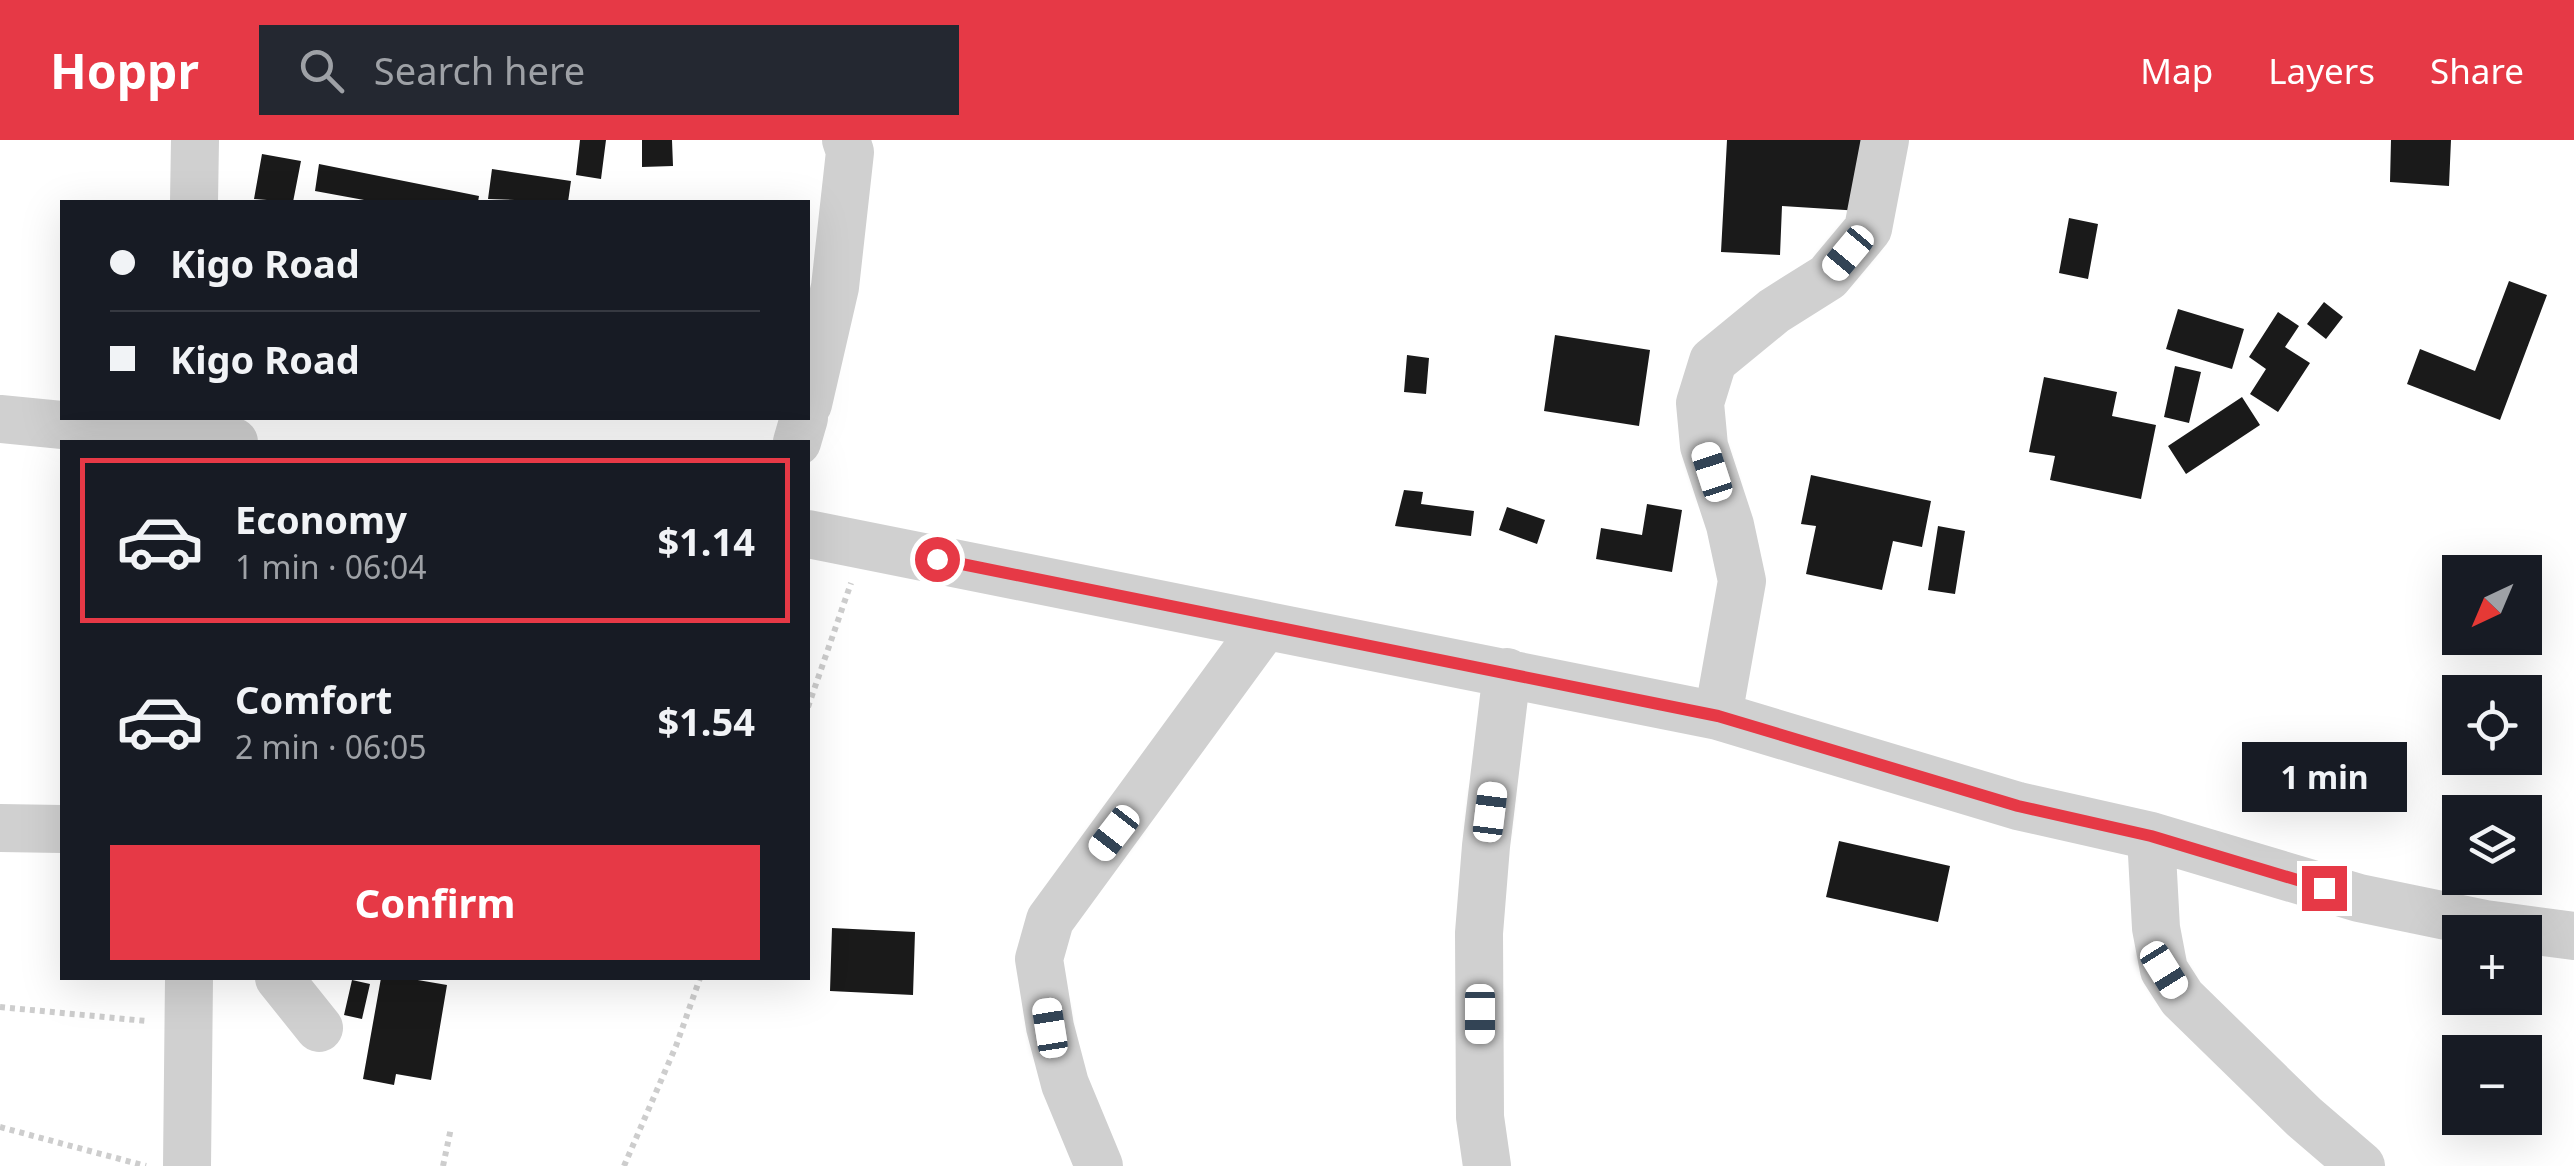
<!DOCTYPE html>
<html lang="en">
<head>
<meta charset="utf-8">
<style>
  body { margin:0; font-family:"Noto Sans",sans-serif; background:#242831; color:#f1f3f6; height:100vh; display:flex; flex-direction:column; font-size:38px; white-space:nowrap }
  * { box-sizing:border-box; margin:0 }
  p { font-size:32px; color:#9ea1a6 }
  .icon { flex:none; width:55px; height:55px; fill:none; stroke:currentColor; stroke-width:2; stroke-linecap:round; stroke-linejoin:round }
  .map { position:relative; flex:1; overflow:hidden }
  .panel { position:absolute; left:60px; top:300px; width:750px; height:540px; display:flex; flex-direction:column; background:#171b24; border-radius:0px; box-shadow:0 10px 40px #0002 }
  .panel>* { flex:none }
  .top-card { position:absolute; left:60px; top:60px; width:750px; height:220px; border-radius:0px; box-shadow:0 10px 40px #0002; display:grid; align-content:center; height:220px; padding:0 50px; background:#171b24 }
  .needle { width:65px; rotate:224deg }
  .controls { position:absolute; left:2442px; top:415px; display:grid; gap:20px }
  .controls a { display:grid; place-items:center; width:100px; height:100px; border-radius:0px; background:#171b24; box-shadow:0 10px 40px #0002; font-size:50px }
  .end { position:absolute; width:45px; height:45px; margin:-22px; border:12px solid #e63946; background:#fff; box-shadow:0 0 0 5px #fff }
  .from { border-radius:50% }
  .bubble { position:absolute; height:70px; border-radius:0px; background:#171b24; box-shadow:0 10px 40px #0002; font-size:32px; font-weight:700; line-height:70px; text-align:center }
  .car { position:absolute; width:30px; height:60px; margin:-30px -15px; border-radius:12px; box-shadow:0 0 8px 2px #0007; background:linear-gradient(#fff 24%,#345 0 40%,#fff 0 76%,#345 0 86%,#fff 0) }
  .top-card b { display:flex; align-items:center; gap:35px; height:95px; font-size:38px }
  .top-card b+b { border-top:2px solid #363941 }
  .top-card i { width:25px; height:25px; background:#f1f3f6 }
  ul { padding:18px 0 0; list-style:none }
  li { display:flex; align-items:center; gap:30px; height:165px; margin:0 20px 15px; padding:0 30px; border:5px solid transparent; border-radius:0px }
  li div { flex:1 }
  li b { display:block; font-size:38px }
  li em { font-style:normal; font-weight:700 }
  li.current { border-color:#e63946 }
  li>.icon { width:90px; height:90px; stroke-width:1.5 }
  .cta { display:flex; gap:20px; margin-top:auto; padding:20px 50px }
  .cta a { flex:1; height:115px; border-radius:0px; background:#e63946; color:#fff; font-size:40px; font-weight:700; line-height:115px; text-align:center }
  header { display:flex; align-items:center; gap:60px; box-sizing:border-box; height:140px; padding:0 50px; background:#e63946; color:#fff }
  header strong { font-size:48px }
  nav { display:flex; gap:55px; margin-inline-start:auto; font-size:35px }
  .search { width:700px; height:90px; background:#242831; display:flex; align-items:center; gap:25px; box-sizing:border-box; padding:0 35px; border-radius:0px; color:#9ea1a6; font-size:38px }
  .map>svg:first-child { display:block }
  .building { fill:#1a1a1a }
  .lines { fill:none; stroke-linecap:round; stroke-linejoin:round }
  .path { stroke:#cdcdcd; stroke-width:6; stroke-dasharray:5 5; stroke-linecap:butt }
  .minor { stroke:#d0d0d0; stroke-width:48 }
  .route { stroke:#e63946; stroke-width:12 }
</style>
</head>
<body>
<header>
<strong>Hoppr</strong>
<div class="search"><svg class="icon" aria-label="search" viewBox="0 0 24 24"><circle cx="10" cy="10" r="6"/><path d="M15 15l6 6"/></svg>Search here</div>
<nav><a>Map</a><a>Layers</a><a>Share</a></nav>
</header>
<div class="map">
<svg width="2574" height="1026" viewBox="0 0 2574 1026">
  <rect width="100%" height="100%" fill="#fff"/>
  <path class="building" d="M580,0H606L601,39L576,35Z
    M642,0H672L673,26L642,27Z
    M1727,0H1864L1861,71L1782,66L1780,115L1721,112Z
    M2391,0H2451L2449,46L2390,42Z
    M262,14L301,21L293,62L254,59Z
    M319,24L479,56L478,62H375L315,51Z
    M492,29L571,41L568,62L488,59Z
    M2069,78L2098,84L2088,139L2059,133Z
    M2509,141L2547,155L2500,280L2407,244L2420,209L2475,231Z
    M2324,162L2343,177L2326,199L2307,184Z
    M2178,169L2244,189L2232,229L2166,209Z
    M2278,172L2299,186L2285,207L2310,223L2278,272L2250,254L2266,229L2249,217Z
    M1555,195L1650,210L1639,286L1544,271Z
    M1407,215L1429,218L1426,254L1404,252Z
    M2175,226L2201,232L2189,283L2164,277Z
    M2044,237L2117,252L2112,276L2156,285L2141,359L2050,340L2055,316L2029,312Z
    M2242,257L2260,285L2186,334L2168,306Z
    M1811,335L1931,361L1922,407L1893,401L1882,450L1806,434L1816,386L1801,384Z
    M1404,350L1423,352L1421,364L1474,371L1471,396L1395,386Z
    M1647,364L1682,370L1672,432L1596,419L1601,388L1642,395Z
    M1507,367L1545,380L1537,404L1499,390Z
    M1938,386L1965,391L1955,454L1928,450Z
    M1839,701L1950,726L1938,782L1826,757Z
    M832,788L915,792L913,855L830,851Z
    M381,838H406L447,845L431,940L396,934L394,945L363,939Z
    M352,840L370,844L362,879L344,875Z"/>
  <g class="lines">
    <path class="path" d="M808,567L851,443
      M0,867L146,881
      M0,987L146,1026
      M443,1026L451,988
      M624,1026L676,906L700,838"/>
    <path class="minor" d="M194,62L195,0
      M808,264L835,147L850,12L846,0
      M0,279L234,302
      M797,302L804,278
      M808,394L1718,576L2018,666L2151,696L2359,758L2485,784L2574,796
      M1718,576L1742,441L1730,385L1704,306L1700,263L1713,221L1774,171L1828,137L1868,89L1885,0
      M0,688L62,689
      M2151,696L2156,788L2164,830L2182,858L2304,977L2361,1026
      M279,838L319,888
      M187,1026L189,838
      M1099,1026L1065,944L1050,887L1039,819L1050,780L1265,486
      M1487,1026L1480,977L1479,793L1486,706L1507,532"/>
  </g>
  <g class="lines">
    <path class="route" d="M937,419L1718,576L2018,666L2151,696L2324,748"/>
  </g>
</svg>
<div class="controls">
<a><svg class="needle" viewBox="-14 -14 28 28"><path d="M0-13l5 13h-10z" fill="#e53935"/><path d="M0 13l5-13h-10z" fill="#9ea1a6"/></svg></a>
<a><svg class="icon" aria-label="locate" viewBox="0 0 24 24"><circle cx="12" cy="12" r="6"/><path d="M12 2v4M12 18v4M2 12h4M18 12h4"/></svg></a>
<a><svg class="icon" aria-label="layers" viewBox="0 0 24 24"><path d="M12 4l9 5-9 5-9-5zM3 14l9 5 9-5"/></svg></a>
<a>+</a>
<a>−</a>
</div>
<i class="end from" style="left:937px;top:419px"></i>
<i class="end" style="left:2324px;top:748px"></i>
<div class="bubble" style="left:2242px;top:602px;width:165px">1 min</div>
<i class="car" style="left:1848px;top:113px;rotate:220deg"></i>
<i class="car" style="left:1712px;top:332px;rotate:342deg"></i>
<i class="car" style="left:1490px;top:672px;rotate:7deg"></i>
<i class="car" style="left:1114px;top:693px;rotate:218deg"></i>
<i class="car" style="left:2164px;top:830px;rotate:148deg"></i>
<i class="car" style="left:1480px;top:874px;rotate:180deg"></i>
<i class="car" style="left:1050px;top:888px;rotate:351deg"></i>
<div class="top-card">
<b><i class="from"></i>Kigo Road</b>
<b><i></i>Kigo Road</b>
</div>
<section class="panel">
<ul>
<li class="current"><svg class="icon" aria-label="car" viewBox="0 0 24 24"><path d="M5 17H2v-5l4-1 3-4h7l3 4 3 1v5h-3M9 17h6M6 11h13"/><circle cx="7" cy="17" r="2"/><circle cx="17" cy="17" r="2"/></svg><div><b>Economy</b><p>1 min · 06:04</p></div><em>$1.14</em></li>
<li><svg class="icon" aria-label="car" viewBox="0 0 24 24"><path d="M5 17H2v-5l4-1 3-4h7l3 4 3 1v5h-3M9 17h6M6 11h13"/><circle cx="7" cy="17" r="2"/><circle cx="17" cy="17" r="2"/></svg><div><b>Comfort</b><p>2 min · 06:05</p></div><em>$1.54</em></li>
</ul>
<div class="cta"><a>Confirm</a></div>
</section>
</div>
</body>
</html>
